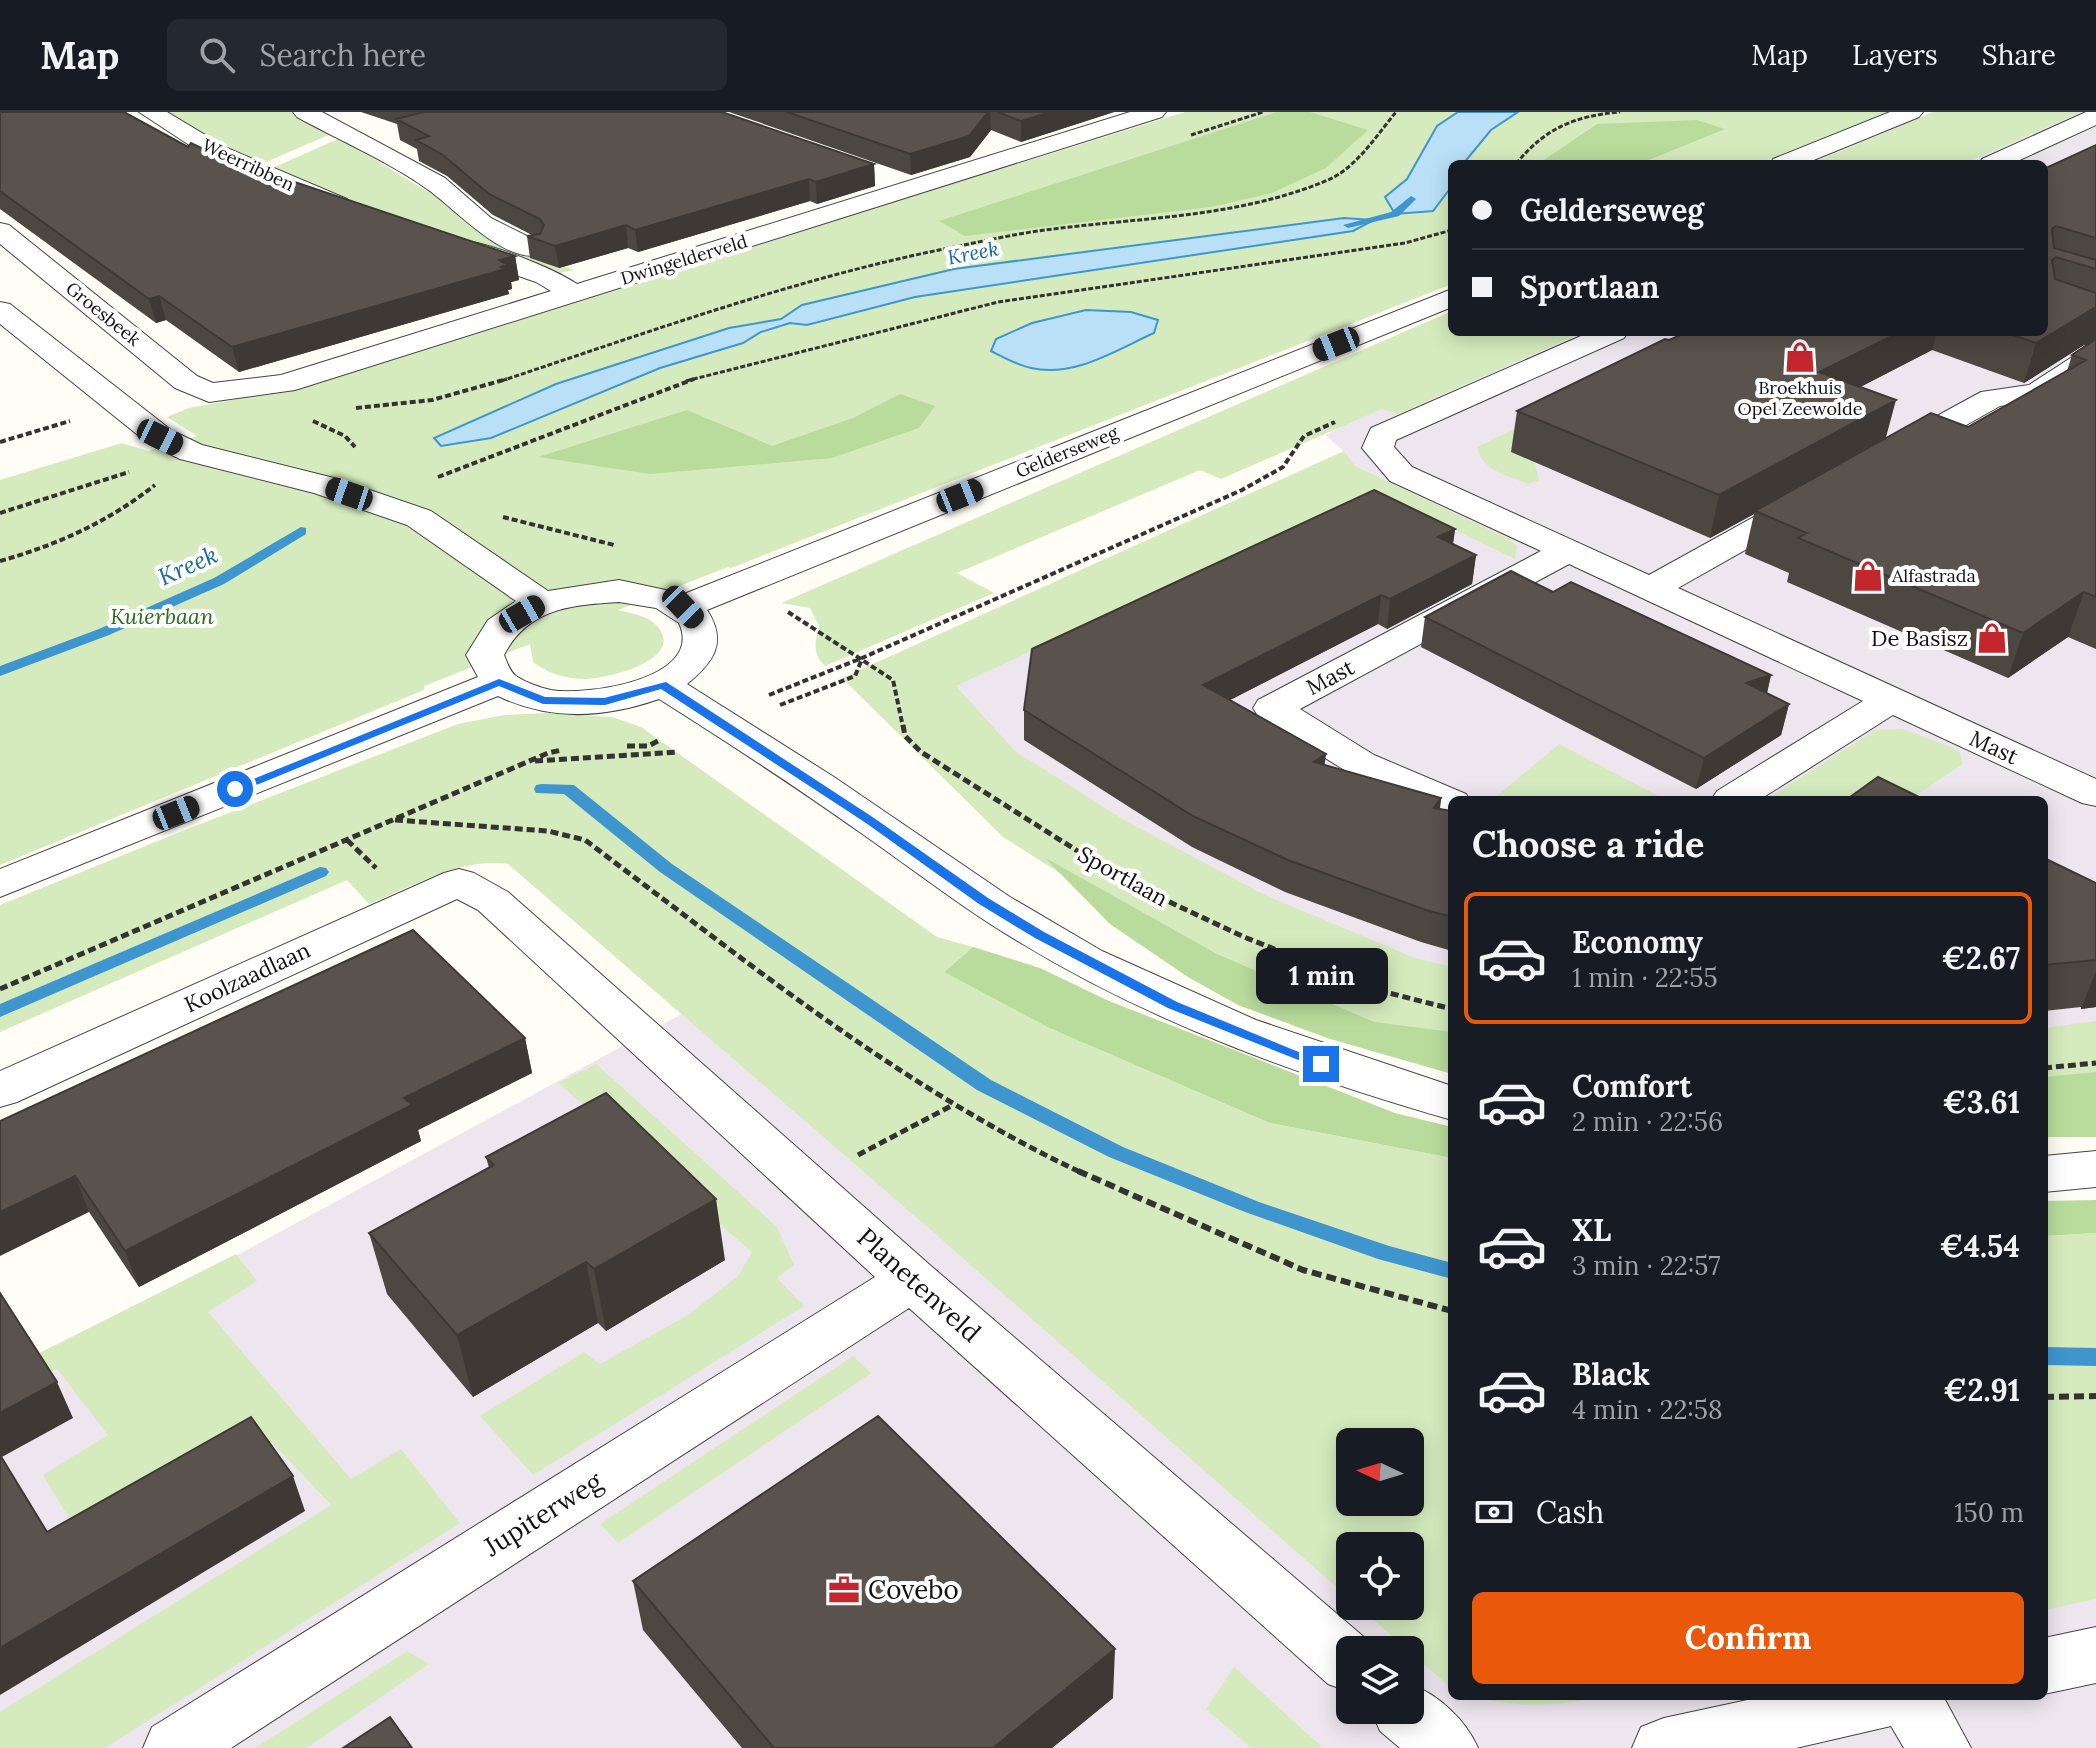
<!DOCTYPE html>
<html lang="en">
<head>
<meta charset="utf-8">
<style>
  body { margin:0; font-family:Lora,serif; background:#242831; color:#f1f3f6; height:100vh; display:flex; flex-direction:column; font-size:30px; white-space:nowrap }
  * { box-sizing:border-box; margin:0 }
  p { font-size:26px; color:#9ea1a6 }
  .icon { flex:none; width:44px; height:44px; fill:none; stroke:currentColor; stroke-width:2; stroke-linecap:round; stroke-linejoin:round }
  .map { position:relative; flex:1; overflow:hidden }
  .panel { position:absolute; left:1448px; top:684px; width:600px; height:904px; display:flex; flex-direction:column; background:#171b24; border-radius:12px; box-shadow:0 4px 20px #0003 }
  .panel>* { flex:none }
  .guide { position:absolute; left:1448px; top:48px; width:600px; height:176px; border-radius:12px; box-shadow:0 4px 20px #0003; display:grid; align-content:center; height:176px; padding:0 24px; background:#171b24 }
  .needle { width:52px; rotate:274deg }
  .controls { position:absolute; left:1336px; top:1316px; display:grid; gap:16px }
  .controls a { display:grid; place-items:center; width:88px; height:88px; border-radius:12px; background:#171b24; box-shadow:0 4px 20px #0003; font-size:40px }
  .end { position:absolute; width:36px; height:36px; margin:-18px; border:10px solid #1a73e8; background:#fff; box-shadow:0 0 0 4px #fff }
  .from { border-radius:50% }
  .bubble { position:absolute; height:56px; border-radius:12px; background:#171b24; box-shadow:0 4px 20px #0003; font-size:26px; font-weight:700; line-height:56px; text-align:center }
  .car { position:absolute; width:24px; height:48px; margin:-24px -12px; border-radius:10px; box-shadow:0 0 6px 2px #0007; background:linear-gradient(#222 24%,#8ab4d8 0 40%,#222 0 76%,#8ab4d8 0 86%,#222 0) }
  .guide b { display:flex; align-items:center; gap:28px; height:76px; font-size:30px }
  .guide b+b { border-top:2px solid #363941 }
  .guide i { width:20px; height:20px; background:#f1f3f6 }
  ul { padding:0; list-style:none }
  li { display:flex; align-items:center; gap:24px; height:132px; margin:0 16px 12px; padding:0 8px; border:4px solid transparent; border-radius:12px }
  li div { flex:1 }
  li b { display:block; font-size:30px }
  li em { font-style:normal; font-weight:700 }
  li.active { border-color:#ea580c }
  li>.icon { width:72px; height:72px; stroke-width:1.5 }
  h2 { padding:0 24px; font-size:36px; line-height:96px }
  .pay { display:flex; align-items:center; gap:20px; height:88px; padding:0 24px; font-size:30px }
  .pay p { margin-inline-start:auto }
  .cta { display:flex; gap:16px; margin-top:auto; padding:16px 24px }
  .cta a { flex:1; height:92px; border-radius:12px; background:#ea580c; color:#fff; font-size:32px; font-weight:700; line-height:92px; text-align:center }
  header { display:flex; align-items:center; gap:48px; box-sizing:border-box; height:112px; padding:0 40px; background:#171b24; border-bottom:2px solid #363941 }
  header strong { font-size:38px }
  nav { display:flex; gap:44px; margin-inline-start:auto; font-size:28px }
  .search { width:560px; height:72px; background:#242831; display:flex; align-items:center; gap:20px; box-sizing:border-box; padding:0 28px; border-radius:12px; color:#9ea1a6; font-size:30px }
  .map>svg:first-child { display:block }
  .industrial { fill:#eee6ef; fill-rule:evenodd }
  .green { fill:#d5ebbd; fill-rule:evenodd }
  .forest { fill:#b9dc9c }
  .water { fill:#b9e0f7; stroke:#3f96cf; stroke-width:2 }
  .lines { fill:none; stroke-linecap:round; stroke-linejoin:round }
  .stream { fill:#3f96cf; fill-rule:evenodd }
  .minor-casing { stroke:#444; stroke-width:2 }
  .path-far3 { stroke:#333; stroke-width:3; stroke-dasharray:5 2; stroke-linecap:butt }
  .path-far2 { stroke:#333; stroke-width:4; stroke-dasharray:6 3; stroke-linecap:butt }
  .path-far1 { stroke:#333; stroke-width:5; stroke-dasharray:8 4; stroke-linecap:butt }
  .path { stroke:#333; stroke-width:6; stroke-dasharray:10 5; stroke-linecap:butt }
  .minor { fill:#fff; fill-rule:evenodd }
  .wall { fill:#4d4742; fill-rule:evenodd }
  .shaded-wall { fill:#3f3936 }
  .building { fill:#5a524d; stroke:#3f3936; stroke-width:2 }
  .route { fill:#1a73e8 }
  .labels { text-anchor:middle; stroke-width:8; stroke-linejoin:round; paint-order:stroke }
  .far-street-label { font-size:18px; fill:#111; stroke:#fff }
  .far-poi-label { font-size:18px; fill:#111; stroke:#fff }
  .far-water-label { font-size:20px; font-style:italic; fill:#1768a6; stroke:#fff }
  .park-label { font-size:22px; font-style:italic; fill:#2f6b1f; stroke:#fff }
  .poi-label { font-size:22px; fill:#111; stroke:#fff; text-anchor:end }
  .street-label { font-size:22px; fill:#111; stroke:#fff }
  .water-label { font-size:24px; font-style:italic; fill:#1768a6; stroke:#fff }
  .near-street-label { font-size:26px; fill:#111; stroke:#fff }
  .near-poi-label { font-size:26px; fill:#111; stroke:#fff; text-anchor:start }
</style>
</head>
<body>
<header>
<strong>Map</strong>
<div class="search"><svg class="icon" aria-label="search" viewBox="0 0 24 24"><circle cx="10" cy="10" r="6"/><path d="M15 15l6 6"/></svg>Search here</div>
<nav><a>Map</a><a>Layers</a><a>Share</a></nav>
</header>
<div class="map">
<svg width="2096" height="1636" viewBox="0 0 2096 1636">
  <rect width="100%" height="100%" fill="#fffdf5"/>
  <path class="industrial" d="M2040,0H2096V984H2044V688H1452V907L887,573L1344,340L1326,323L1389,289L1545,220H2044V52H1923Z
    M722,880L1350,1434V1494H1410L1452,1523V1584H2044V1472L2096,1461V1636H0V1272ZM1350,1538H1410V1598H1350Z"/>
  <path class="green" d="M159,0H290L333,21L257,54Z
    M1185,0H1891L1758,52H1452V172L731,456L728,455L618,498C629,501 648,503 657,514C687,548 606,567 586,567C566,567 549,562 533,550L530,532L424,574V578L0,753V368L122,331L148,339L197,324L167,305L189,296L291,277Z
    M1933,0H2081L1963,52H1810Z
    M340,26L428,80C442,81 471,116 487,126L574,158L555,162L451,129L268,58Z
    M1452,199V220H1584L1398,302L1382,297L1221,367L1200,358L957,461L994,481L825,554C812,541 815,531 819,514L810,496L781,491Z
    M1632,261L1530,331L1539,368L1528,372C1507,363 1482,359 1477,335Z
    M1344,339L1355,354L1507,426L1517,434L1515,447L1375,379L956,574L1015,639L1124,708L1267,784L1415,846L1452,855V962L1173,833L1003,725L842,566Z
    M550,601L612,605L641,615L937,825L973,835L944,860L1049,916L1270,1011L1452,1046V1577L1358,1494H1410V1434H1350V1487L932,1119L508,752C461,745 413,774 369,792L347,768L0,920V793L185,718L458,612L504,603ZM1350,1330H1410V1390H1350Z
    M1903,617L1959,638L1963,652L1909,688H1785L1773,683L1875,618Z
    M1559,632L1666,688H1492Z
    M2096,909V1025H2044V916Z
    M596,952L777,1115L794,1153L777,1166L804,1194L533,1363L480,1304L584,1240L600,1252L688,1203L738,1164L752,1140L558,971Z
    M2096,1121V1487L2044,1498V1124Z
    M236,1142L257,1169L208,1200L351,1367L401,1337L460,1411L105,1636H0V1600L331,1393L272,1330L90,1441L43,1363L108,1323L57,1257L0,1288V1261Z
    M853,1244L871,1261L618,1431L600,1412Z
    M407,1539L429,1552L307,1636H255Z
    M1234,1555L1323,1636H1251L1206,1597Z
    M1468,1584H1606C1551,1595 1522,1596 1468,1584Z"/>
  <path class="forest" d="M1277,0H1310L1368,18L1326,56L1272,81L1211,95L965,124L939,109Z
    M1697,8L1725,17L1639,52H1538L1597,12Z
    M900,282L935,294L919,316L832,346L650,362L538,345L687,298L772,334L853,306Z
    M1044,745L1217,842L1374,910L1452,920V962L1327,926L1238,893L1188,865L1110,812Z
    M973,835L1040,856L1109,889L1395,1001L1452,1015V1046L1270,1011L1049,916L944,860Z
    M2096,960V1025H2044V965Z
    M2096,1088V1121L2044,1124V1089Z"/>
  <path class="water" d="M1458,0H1518L1491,18L1463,52H1452V74L1433,99L1395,102L1385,85L1407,67L1437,14Z
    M1344,106L1374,108L1353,119L915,185L807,213L790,211L761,220L743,231L660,256L491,326L441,334L434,326L556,272L729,216L781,207L802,193L954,157Z
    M1086,198L1131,200L1158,208L1154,221C1116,238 1074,266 1031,256C1017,253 1003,245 991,239L996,227L1032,211Z"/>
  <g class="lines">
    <path class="stream" d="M1411,84L1416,87L1399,104L1348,116L1343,113L1391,100Z
      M301,415L306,416V422L224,472L109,523L0,564V554L99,517L214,466Z
      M542,672L574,673L672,752L991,968L1123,1035L1259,1090L1389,1134L1452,1151V1167L1378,1147L1245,1100L1109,1045L977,978L660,760L564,682L536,681L534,677L536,673Z
      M320,755L326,756L329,760L326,764L0,905V892Z
      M2044,1235L2096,1236V1254L2044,1253Z"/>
    <defs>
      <path id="minor" d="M139,0H167L227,36L347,87L351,92L347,97H329L209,46Z
        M293,0H322L445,66L491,106L541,131L545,137L541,143C503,152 455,96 427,77C391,51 337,27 297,5Z
        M1130,0H1166L1162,5L295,278L209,290L175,276L0,132V111L9,113L197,264L213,271L281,263L551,179L536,170L451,141L447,135L451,129C474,123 555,157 577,172Z
        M1890,0H1923L1919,5L1804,52H1770L1773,47Z
        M2086,0H2096V13L2011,52H1979L1982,47Z
        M1452,177V195L707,498C728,530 714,550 687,572L834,665L1010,785L1102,839L1256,908L1452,974V1008C1303,965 1154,912 1021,831C965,798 914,758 861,721C795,674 727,630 659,587C605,606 549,609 498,584L0,785V757L478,565L466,543L488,508L516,489L407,413L314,381L180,347L149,332L0,212V190L10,192L171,318L202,333L338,367L431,399L548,479L619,468L684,482ZM619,490L656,496L679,511C705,568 585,584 551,578C540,576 525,570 516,564C510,560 507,550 504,543C528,496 571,493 619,490Z
        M1590,220H1628L1624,226L1396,328L1394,335L1412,355L1649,463L1790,385L1802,382L1814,385L1819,392L1814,399L1678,476L2096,667V694L2082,691L1893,603L1759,688H1711L1717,679L1863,589L1569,452L1300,597L1374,643L1466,682L1470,688H1452V703L1346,659L1258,604L1253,596L1258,588L1541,439L1390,369L1362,336L1371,316Z
        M2096,233V255L2048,287L2000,294L1911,344L1900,347L1889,344L1884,337L1889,330L1981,280L2029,273L2086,236Z
        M459,757L474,761L508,780L931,1154L1372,1532L1375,1538H1350V1580L1328,1572L909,1196L231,1636H143L152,1615L875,1165L478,798L457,787L17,990L0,995V959L444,761Z
        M2096,1039V1075L2044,1080V1044Z
        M2096,1515V1571L2044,1582V1526Z
        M1410,1572C1439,1583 1466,1608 1478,1636H1400L1380,1619L1371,1598H1410Z
        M1766,1584H1943L1971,1636H1904L1891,1614L1796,1636H1632L1641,1615L1664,1606Z"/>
    </defs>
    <use href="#minor" class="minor-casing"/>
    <path class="path-far3" d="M1191,23L1263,0
      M1516,52C1545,16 1575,4 1620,0
      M501,269C652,219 803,164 959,134C983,129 1007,124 1031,120C1131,105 1233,108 1328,68C1356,56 1377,23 1396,0
      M686,269L998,190L1405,131L1452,118"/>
    <path class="path-far2" d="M356,296L432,288L507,267
      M313,309L345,324L355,335
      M0,330L70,309
      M438,365L694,267
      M0,401L129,360
      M503,405L614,433
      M0,449C57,433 108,410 155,373
      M788,500L893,568L903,615
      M769,583L862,546L1242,378L1283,355L1304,324L1335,310
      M780,593L855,564L862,547"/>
    <path class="path-far1" d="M903,613L905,624L921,640L1125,769L1244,825L1381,879L1452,897
      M627,634H648L660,628
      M535,649L677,640
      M395,708L548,719L585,728C745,848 900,975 1082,1061
      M347,728L376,756
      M0,877L548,641L562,638
      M2044,956L2096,951
      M858,1043L951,994"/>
    <path class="path" d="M1078,1059L1303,1158L1452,1199
      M2044,1285L2096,1284"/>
    <use href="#minor" class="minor"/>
  </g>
  <path class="wall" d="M0,0L188,35L275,72L515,144L519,168L511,170L512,177L508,178L509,182L239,260L166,208L156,211L0,97Z
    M361,0H722L874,52L875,74L817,92L810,89L638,140L628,136L559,156L530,146L527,124L532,123L493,103L447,64L419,49L417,37L400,28L397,12Z
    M729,0H1114L1021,30L991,18L970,45L911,63Z
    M2096,33V537L2068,525L2008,566L1787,470L1789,461L1745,442L1754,402L1710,426L1511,340L1517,299L1688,220H2044V57ZM2084,233H2088L2072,243L2067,259L1968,315L1886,326L1860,275L1932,238L2024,271Z
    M1455,417L1453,432L1476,443L1472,472L1387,517L1378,512L1230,588L1324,653L1441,686L1440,697L1452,699V839L1421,830L1285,780L1192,735L1024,628V598Z
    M1553,480L1771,563L1767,581L1789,592L1781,623L1696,677L1421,535L1425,505Z
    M2044,746L2096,771V895L2081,897V895L2044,899Z
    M525,926L532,961L418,1018L421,1029L139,1175L89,1100L0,1009Z
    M486,1045L725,1148L606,1219L598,1211L473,1285L387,1182L369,1121L489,1056Z
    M633,1469L1113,1586L1052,1636H742L643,1518Z"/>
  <path class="shaded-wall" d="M988,0H990L991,18L970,45L911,63L910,42Z
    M1050,0H1114L1021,30V9Z
    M874,52L875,74L817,92L816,70Z
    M809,67L810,89L638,140L635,118Z
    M626,113L628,136L559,156L555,134Z
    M515,144L519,168L511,170L512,177L508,178L509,182L239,260L232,235Z
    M159,184L166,208L156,211L149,187Z
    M2096,195V231L2084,233L2024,271L2036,231Z
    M1900,220H1937L1932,238L1810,301L1819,260Z
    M1896,288L1885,329L1755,399L1754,402L1710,426L1719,383Z
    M1455,417L1451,445L1438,425Z
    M1476,443L1472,472L1387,517L1390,487Z
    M2084,480L2068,525L2008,566L2023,521Z
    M1381,483L1378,512L1201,603L1203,573Z
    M1771,563L1764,594L1746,571Z
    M1789,592L1781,623L1696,677L1704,646Z
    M1326,642L1322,673L1314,650Z
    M1441,686L1437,717L1434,696Z
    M2096,859V895L2081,897Z
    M525,926L532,961L418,1018L421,1029L139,1175L125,1139L404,986Z
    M75,1064L89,1100L0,1144V1100Z
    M716,1087L725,1148L606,1219L594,1157Z
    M586,1150L598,1211L473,1285L457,1223Z
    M57,1270L73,1306L0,1346V1301Z
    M293,1364L305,1399L0,1583V1536Z
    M1115,1537L1113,1586L1052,1636H993Z"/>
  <path class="building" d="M0,0H124L188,35L191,31L275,72L289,68L515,144L499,148L508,153L501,155L505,157L232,235L159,184L149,187L0,79Z
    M418,0H722L874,52L816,70L809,67L635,118L626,113L555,134L527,124L540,122L544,113L540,107L489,82L443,43L416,28L429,24L396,7L420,1Z
    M787,0H988L969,24L910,42Z
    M997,0H1050L1021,9Z
    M2096,33V126L2056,114L2052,117L2054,136L2096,148V157L2056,145L2052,148L2055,167L2096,181V195L2036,231L2004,220H2044V57Z
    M1688,220H1900L1819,260L1896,288L1719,383L1517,299L1665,227L1669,228Z
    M2096,227V485L2084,480L2023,521L1798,426L1807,421L1755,399L1931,301L1968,315L2086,248L2072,243Z
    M1374,378L1455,417L1438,425L1476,443L1390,487L1381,483L1203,573L1326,642L1314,650L1441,686L1434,696L1452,699V805L1426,798L1288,748L1193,704L1024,598L1032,537Z
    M1511,459L1553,480L1571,470L1771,563L1746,571L1789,592L1704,646L1425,505Z
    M1878,665L1925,688H1846Z
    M2044,746L2096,771V848L2044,853Z
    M413,818L525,926L404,986L412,993L125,1139L75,1064L0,1100V1009Z
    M606,981L716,1087L594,1157L586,1150L457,1223L369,1121L494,1053L486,1045Z
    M0,1181L57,1270L0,1301Z
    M878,1304L1115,1537L993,1636H774L633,1469Z
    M251,1305L293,1364L0,1536V1343L47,1420Z
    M390,1605L412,1636H343Z"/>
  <path class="route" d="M499,567L545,585L604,586L666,570L874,706L988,786L1044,820L1177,890L1328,952L1321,956L1316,955L1168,896L1035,826L979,792L866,711L661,577L605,593L543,592L499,574L239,680L229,677Z"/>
  <defs>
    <symbol id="shop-bare" viewBox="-9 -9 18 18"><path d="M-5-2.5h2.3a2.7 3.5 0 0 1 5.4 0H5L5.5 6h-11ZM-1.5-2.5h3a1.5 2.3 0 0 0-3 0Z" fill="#c4262e" stroke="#fff" stroke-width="2.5" paint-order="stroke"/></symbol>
    <symbol id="office-bare" viewBox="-9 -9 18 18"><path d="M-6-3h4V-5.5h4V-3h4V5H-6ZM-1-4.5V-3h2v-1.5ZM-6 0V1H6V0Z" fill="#c4262e" stroke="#fff" stroke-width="2.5" paint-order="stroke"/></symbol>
  </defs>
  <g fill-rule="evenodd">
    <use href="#shop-bare" x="1778" y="223" width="44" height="44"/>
    <use href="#shop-bare" x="1846" y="442" width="44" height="44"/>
    <use href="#shop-bare" x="1970" y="504" width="44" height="44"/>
    <use href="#office-bare" x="822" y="1456" width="44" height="44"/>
  </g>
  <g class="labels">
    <g class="far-street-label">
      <text transform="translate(248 53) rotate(25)" y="6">Weerribben</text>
      <text transform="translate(684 148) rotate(-17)" y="6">Dwingelderveld</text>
      <text transform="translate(103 202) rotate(39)" y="6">Groesbeek</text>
      <text transform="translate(1067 340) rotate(-22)" y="6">Gelderseweg</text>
    </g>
    <g class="far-poi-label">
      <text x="1800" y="282">Broekhuis<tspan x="1800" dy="21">Opel Zeewolde</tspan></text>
      <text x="1892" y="470" text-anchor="start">Alfastrada</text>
    </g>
    <g class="far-water-label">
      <text transform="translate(973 141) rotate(-11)" y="7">Kreek</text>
    </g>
    <g class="park-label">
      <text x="162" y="512">Kuierbaan</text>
    </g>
    <g class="poi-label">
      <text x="1968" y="534">De Basisz</text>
    </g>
    <g class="street-label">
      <text transform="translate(1330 565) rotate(-28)" y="8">Mast</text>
      <text transform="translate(1994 635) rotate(25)" y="8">Mast</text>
      <text transform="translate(1123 764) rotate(29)" y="8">Sportlaan</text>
      <text transform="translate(247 865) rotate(-25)" y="8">Koolzaadlaan</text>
    </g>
    <g class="water-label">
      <text transform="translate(188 454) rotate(-24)" y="8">Kreek</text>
    </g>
    <g class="near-street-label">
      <text transform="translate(919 1173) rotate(42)" y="9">Planetenveld</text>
      <text transform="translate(543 1402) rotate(-32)" y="9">Jupiterweg</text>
    </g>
    <g class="near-poi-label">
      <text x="868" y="1487">Covebo</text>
    </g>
  </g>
</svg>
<div class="controls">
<a><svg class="needle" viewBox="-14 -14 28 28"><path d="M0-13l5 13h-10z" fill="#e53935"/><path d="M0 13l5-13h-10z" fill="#9ea1a6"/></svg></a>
<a><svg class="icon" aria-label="locate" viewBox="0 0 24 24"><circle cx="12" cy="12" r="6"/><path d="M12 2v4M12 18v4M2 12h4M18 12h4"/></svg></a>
<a><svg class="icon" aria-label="layers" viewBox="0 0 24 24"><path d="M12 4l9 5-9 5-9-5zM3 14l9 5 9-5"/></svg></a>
</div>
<i class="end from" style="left:235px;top:677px"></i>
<i class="end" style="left:1321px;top:952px"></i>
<div class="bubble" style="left:1256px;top:836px;width:132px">1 min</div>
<i class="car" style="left:1336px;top:232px;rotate:248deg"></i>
<i class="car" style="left:160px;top:325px;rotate:116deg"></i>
<i class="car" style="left:349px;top:382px;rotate:289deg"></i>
<i class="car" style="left:960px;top:384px;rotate:68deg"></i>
<i class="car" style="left:683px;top:495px;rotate:136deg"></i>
<i class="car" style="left:522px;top:502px;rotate:60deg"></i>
<i class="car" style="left:176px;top:701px;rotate:68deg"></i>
<div class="guide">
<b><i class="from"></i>Gelderseweg</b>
<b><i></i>Sportlaan</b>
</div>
<section class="panel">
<h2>Choose a ride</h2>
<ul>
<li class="active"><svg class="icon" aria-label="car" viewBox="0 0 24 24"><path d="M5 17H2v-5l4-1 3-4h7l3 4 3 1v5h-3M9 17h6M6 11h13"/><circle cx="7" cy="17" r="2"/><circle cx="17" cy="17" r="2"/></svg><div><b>Economy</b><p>1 min · 22:55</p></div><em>€2.67</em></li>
<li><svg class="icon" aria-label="car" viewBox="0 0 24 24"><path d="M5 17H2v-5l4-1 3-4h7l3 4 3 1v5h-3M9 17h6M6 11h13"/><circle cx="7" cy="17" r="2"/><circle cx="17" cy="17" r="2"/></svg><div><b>Comfort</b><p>2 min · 22:56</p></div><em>€3.61</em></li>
<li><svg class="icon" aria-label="car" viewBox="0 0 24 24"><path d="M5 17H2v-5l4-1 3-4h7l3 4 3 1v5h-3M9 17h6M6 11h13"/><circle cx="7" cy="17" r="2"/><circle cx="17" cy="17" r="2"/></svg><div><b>XL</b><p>3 min · 22:57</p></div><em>€4.54</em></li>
<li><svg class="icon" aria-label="car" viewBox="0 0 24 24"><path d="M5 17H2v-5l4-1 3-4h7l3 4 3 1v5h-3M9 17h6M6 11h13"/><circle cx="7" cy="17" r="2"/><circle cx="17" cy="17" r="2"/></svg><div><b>Black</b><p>4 min · 22:58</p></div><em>€2.91</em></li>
</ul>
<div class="pay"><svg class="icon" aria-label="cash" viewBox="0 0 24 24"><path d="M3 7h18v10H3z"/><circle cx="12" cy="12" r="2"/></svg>Cash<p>150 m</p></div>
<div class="cta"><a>Confirm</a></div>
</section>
</div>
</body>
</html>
